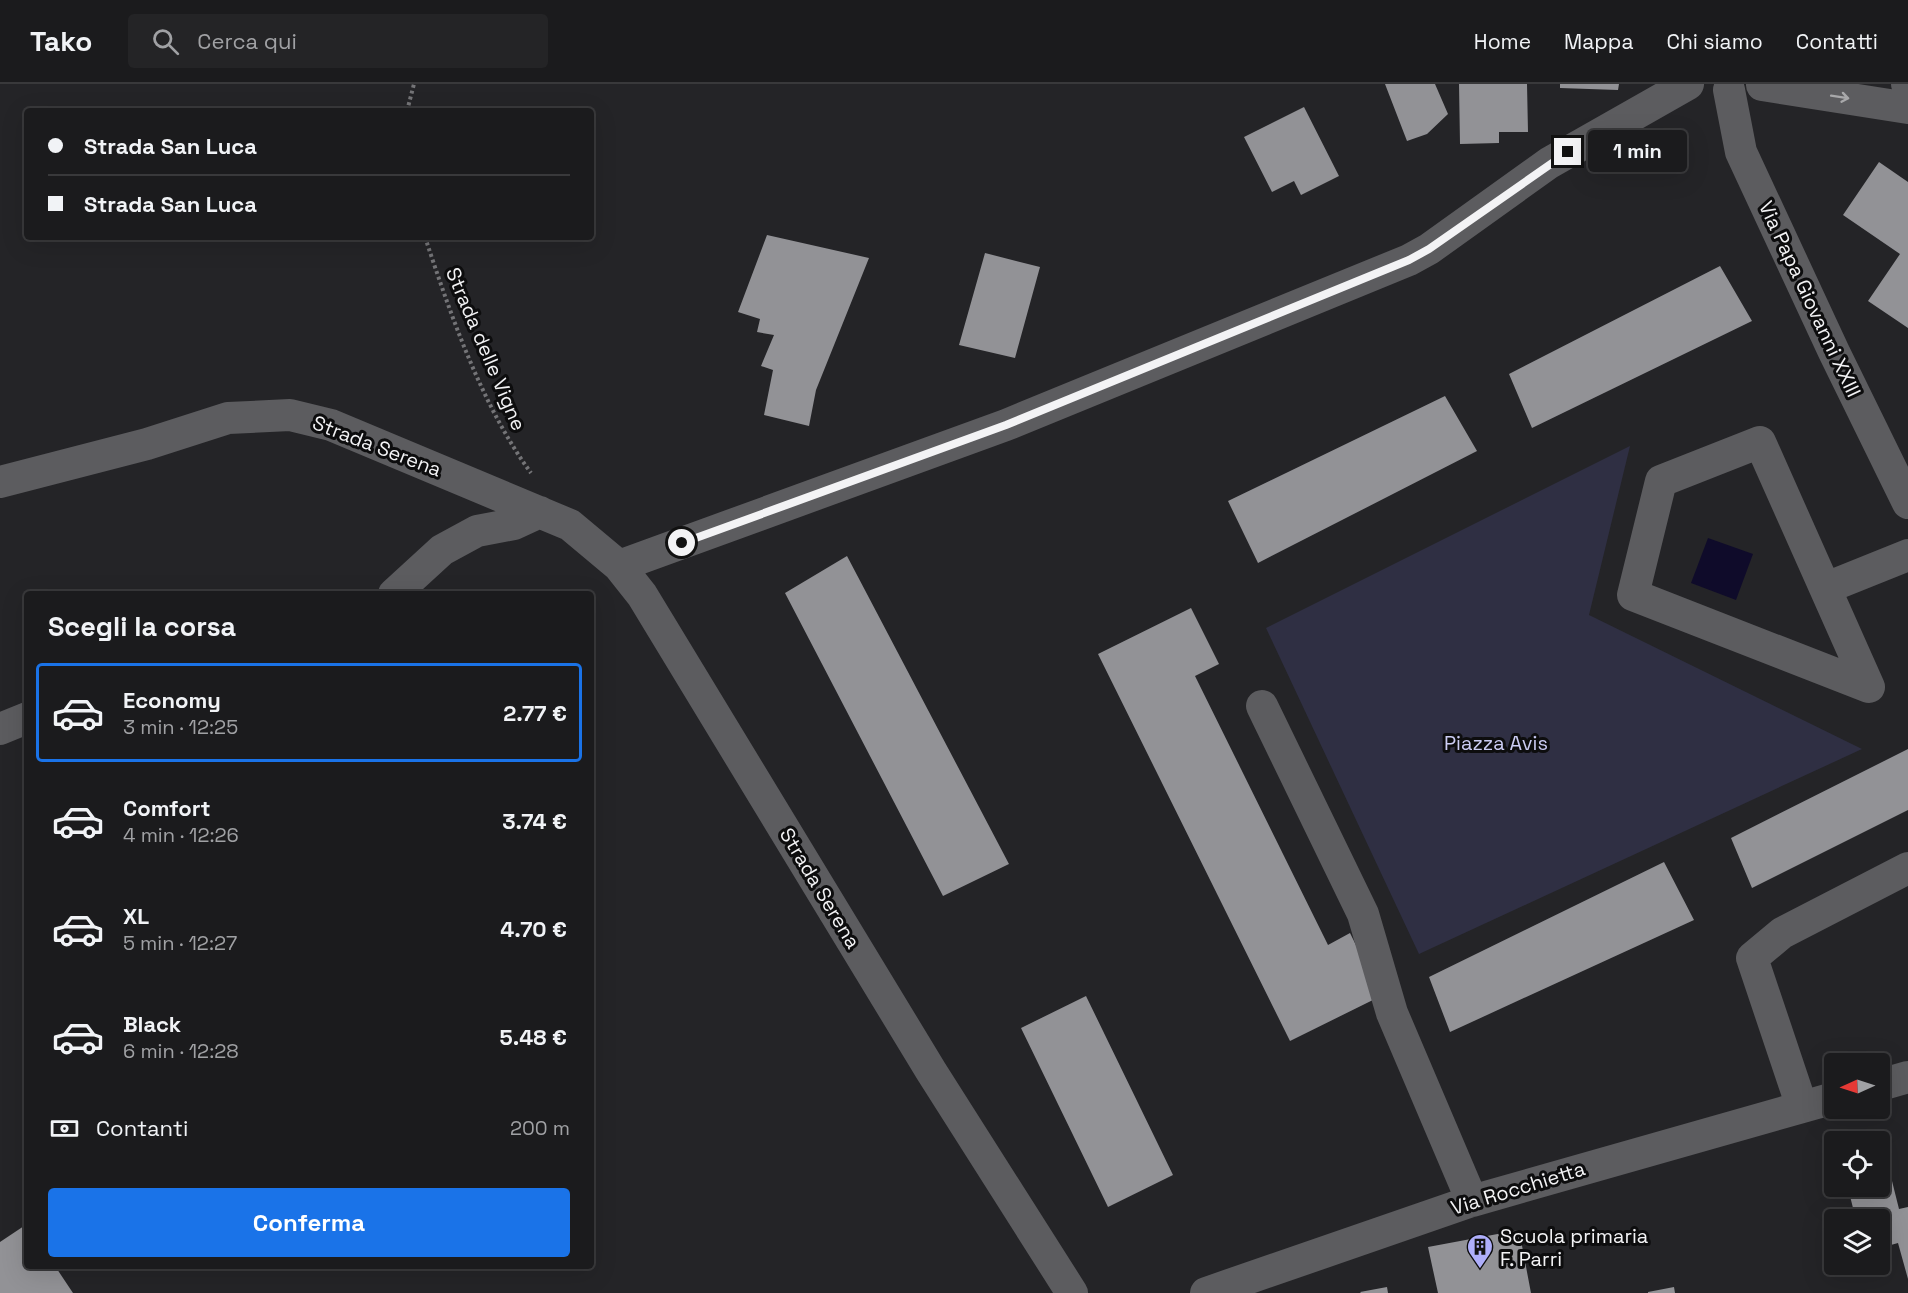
<!DOCTYPE html>
<html lang="it">
<head>
<meta charset="utf-8">
<style>
  body { margin:0; font-family:"Space Grotesk",sans-serif; background:#242426; color:#f1f3f6; height:100vh; display:flex; flex-direction:column; font-size:22px; white-space:nowrap }
  * { box-sizing:border-box; margin:0 }
  p { font-size:20px; color:#a0a1a4 }
  .icon { flex:none; width:33px; height:33px; fill:none; stroke:currentColor; stroke-width:2; stroke-linecap:round; stroke-linejoin:round }
  .map { position:relative; flex:1; overflow:hidden }
  .side { position:absolute; left:24px; top:507px; width:570px; height:678px; display:flex; flex-direction:column; background:#1b1b1d; border-radius:6px; box-shadow:0 6px 24px #0002,0 0 0 2px #39393b }
  .side>* { flex:none }
  .guide { position:absolute; left:24px; top:24px; width:570px; height:132px; border-radius:6px; box-shadow:0 6px 24px #0002,0 0 0 2px #39393b; display:grid; align-content:center; height:132px; padding:0 24px; background:#1b1b1d }
  .needle { width:39px; rotate:267deg }
  .controls { position:absolute; left:1824px; top:969px; display:grid; gap:12px }
  .controls a { display:grid; place-items:center; width:66px; height:66px; border-radius:6px; background:#1b1b1d; box-shadow:0 6px 24px #0002,0 0 0 2px #39393b; font-size:30px }
  .end { position:absolute; width:27px; height:27px; margin:-14px; border:8px solid #f3f3f5; background:#111; box-shadow:0 0 0 3px #111 }
  .from { border-radius:50% }
  .bubble { position:absolute; height:42px; border-radius:6px; background:#1b1b1d; box-shadow:0 6px 24px #0002,0 0 0 2px #39393b; font-size:20px; font-weight:700; line-height:42px; text-align:center }
  .guide b { display:flex; align-items:center; gap:21px; height:57px; font-size:22px }
  .guide b+b { border-top:2px solid #39393b }
  .guide i { width:15px; height:15px; background:#f1f3f6 }
  ul { padding:0; list-style:none }
  li { display:flex; align-items:center; gap:18px; height:99px; margin:0 12px 9px; padding:0 12px; border:3px solid transparent; border-radius:6px }
  li div { flex:1 }
  li b { display:block; font-size:22px }
  li em { font-style:normal; font-weight:700 }
  li.on { border-color:#1a73e8 }
  li>.icon { width:54px; height:54px; stroke-width:1.5 }
  h2 { padding:0 24px; font-size:27px; line-height:72px }
  .pay { display:flex; align-items:center; gap:15px; height:66px; padding:0 24px; font-size:22px }
  .pay p { margin-inline-start:auto }
  .cta { display:flex; gap:12px; margin-top:auto; padding:12px 24px }
  .cta a { flex:1; height:69px; border-radius:6px; background:#1a73e8; color:#fff; font-size:24px; font-weight:700; line-height:69px; text-align:center }
  header { display:flex; align-items:center; gap:36px; box-sizing:border-box; height:84px; padding:0 30px; background:#1b1b1d; border-bottom:2px solid #39393b }
  header strong { font-size:28px }
  nav { display:flex; gap:33px; margin-inline-start:auto; font-size:21px }
  .search { width:420px; height:54px; background:#242426; display:flex; align-items:center; gap:15px; box-sizing:border-box; padding:0 21px; border-radius:6px; color:#a0a1a4; font-size:22px }
  .map>svg:first-child { display:block }
  .green { fill:#2f2f43 }
  .water { fill:#0f0b2a }
  .building { fill:#929296 }
  .lines { fill:none; stroke-linecap:round; stroke-linejoin:round }
  .path { stroke:#747477; stroke-width:4; stroke-dasharray:3 3; stroke-linecap:butt }
  .minor { stroke:#5c5c5f; stroke-width:32 }
  .oneway { stroke:#a8a8aa }
  .route { stroke:#f3f3f5; stroke-width:8 }
  .labels { text-anchor:middle; stroke-width:6; stroke-linejoin:round; paint-order:stroke }
  .street-label { font-size:20px; fill:#f3f3f5; stroke:#0d0d0e }
  .park-label { font-size:20px; fill:#cccdf4; stroke:#0d0d0e }
  .poi-label { font-size:20px; fill:#f3f3f5; stroke:#0d0d0e; text-anchor:start }
</style>
</head>
<body>
<header>
<strong>Tako</strong>
<div class="search"><svg class="icon" aria-label="search" viewBox="0 0 24 24"><circle cx="10" cy="10" r="6"/><path d="M15 15l6 6"/></svg>Cerca qui</div>
<nav><a>Home</a><a>Mappa</a><a>Chi siamo</a><a>Contatti</a></nav>
</header>
<div class="map">
<svg width="1908" height="1209" viewBox="0 0 1908 1209">
  <rect width="100%" height="100%" fill="#242427"/>
  <path class="green" d="M1630,362L1589,531L1862,665L1419,870L1266,544Z"/>
  <path class="water" d="M1708,454L1753,470L1736,516L1691,499Z"/>
  <path class="building" d="M1385,0H1435L1448,30L1427,50L1407,57Z
    M1459,0H1527L1528,48H1499V59L1460,60Z
    M1560,0H1619L1618,6L1560,4Z
    M1304,23L1339,92L1301,111L1294,97L1272,108L1244,53Z
    M1879,78L1908,98V244L1868,217L1900,170L1843,131Z
    M767,151L869,174L816,306L809,342L764,331L773,286L761,282L774,251L757,248L760,235L738,228Z
    M985,169L1040,183L1015,274L959,261Z
    M1720,182L1752,237L1532,344L1509,290Z
    M1445,312L1477,367L1258,479L1228,417Z
    M847,472L1009,780L943,812L785,509Z
    M1191,524L1219,580L1195,592L1328,861L1350,849L1381,912L1290,957L1098,570Z
    M1908,665V726L1752,804L1731,754Z
    M1664,778L1694,836L1450,948L1429,893Z
    M1086,912L1173,1091L1108,1123L1021,944Z
    M1892,1097L1899,1125L1908,1123V1195L1898,1159L1880,1164V1136H1856L1849,1108L1880,1102V1100Z
    M27,1140V1182H55L73,1209H0V1158Z
    M1519,1146L1531,1209H1438L1428,1163Z
    M1387,1203L1388,1209H1361L1360,1208Z
    M1674,1203L1675,1209H1648V1208Z"/>
  <g class="lines">
    <path class="path" d="M407,27L414,0
      M425,153C451,232 482,322 531,389"/>
    <path class="minor" d="M1907,0L1908,1
      M1762,1L1908,24
      M1729,6L1741,68L1834,268L1908,419
      M1760,358L1869,603L1633,511L1661,397Z
      M0,398L147,360L228,334L290,331L331,341L570,441L619,482L642,511L931,987L1072,1209
      M619,482L1006,341L1409,176L1429,165L1549,79L1688,0
      M1826,504L1908,471
      M394,510L442,466L477,447L514,440L540,428
      M1262,622L1363,830L1392,929L1472,1117
      M0,645L27,634
      M1880,1001L1908,993
      M1802,1023L1752,874L1782,849L1908,784
      M1206,1209L1472,1117L1834,1014"/>
  </g>
  <defs><path id="oneway-shaft" d="M-6 0H5M1.5-3L5.5 0L1.5 3" fill="none" stroke-width="1.6" stroke-linecap="round" stroke-linejoin="round" transform="scale(1.5)"/></defs>
  <use class="oneway" href="#oneway-shaft" transform="translate(1840 13) rotate(9)"/>
  <g class="lines">
    <path class="route" d="M682,459L1006,341L1409,176L1429,165L1568,68"/>
  </g>
  <defs>
    <symbol id="building-pin" viewBox="-11 -11 22 30"><path d="M0 17L-7.5 6A9.5 9.5 0 1 1 7.5 6Z" fill="#aeaefa" stroke="#0d0d0e"/><path d="M-4-6H4V6H1V3H-1V6H-4ZM-2.5-4.3h1.7v1.8h-1.7ZM.8-4.3h1.7v1.8H.8ZM-2.5-1h1.7V.8h-1.7ZM.8-1h1.7V.8H.8Z" fill="#111"/></symbol>
  </defs>
  <g fill-rule="evenodd">
    <use href="#building-pin" x="1465" y="1148" width="30" height="40"/>
  </g>
  <g class="labels">
    <g class="street-label">
      <text transform="translate(1810 215) rotate(65)" y="7">Via Papa Giovanni XXIII</text>
      <text transform="translate(486 265) rotate(67)" y="7">Strada delle Vigne</text>
      <text transform="translate(377 362) rotate(21)" y="7">Strada Serena</text>
      <text transform="translate(820 804) rotate(59)" y="7">Strada Serena</text>
      <text transform="translate(1518 1104) rotate(-17)" y="7">Via Rocchietta</text>
    </g>
    <g class="park-label">
      <text x="1496" y="666">Piazza Avis</text>
    </g>
    <g class="poi-label">
      <text x="1500" y="1159">Scuola primaria<tspan x="1500" dy="23">F. Parri</tspan></text>
    </g>
  </g>
</svg>
<div class="controls">
<a><svg class="needle" viewBox="-14 -14 28 28"><path d="M0-13l5 13h-10z" fill="#e53935"/><path d="M0 13l5-13h-10z" fill="#a0a1a4"/></svg></a>
<a><svg class="icon" aria-label="locate" viewBox="0 0 24 24"><circle cx="12" cy="12" r="6"/><path d="M12 2v4M12 18v4M2 12h4M18 12h4"/></svg></a>
<a><svg class="icon" aria-label="layers" viewBox="0 0 24 24"><path d="M12 4l9 5-9 5-9-5zM3 14l9 5 9-5"/></svg></a>
</div>
<i class="end from" style="left:682px;top:459px"></i>
<i class="end" style="left:1568px;top:68px"></i>
<div class="bubble" style="left:1588px;top:46px;width:99px">1 min</div>
<div class="guide">
<b><i class="from"></i>Strada San Luca</b>
<b><i></i>Strada San Luca</b>
</div>
<section class="side">
<h2>Scegli la corsa</h2>
<ul>
<li class="on"><svg class="icon" aria-label="car" viewBox="0 0 24 24"><path d="M5 17H2v-5l4-1 3-4h7l3 4 3 1v5h-3M9 17h6M6 11h13"/><circle cx="7" cy="17" r="2"/><circle cx="17" cy="17" r="2"/></svg><div><b>Economy</b><p>3 min · 12:25</p></div><em>2.77 €</em></li>
<li><svg class="icon" aria-label="car" viewBox="0 0 24 24"><path d="M5 17H2v-5l4-1 3-4h7l3 4 3 1v5h-3M9 17h6M6 11h13"/><circle cx="7" cy="17" r="2"/><circle cx="17" cy="17" r="2"/></svg><div><b>Comfort</b><p>4 min · 12:26</p></div><em>3.74 €</em></li>
<li><svg class="icon" aria-label="car" viewBox="0 0 24 24"><path d="M5 17H2v-5l4-1 3-4h7l3 4 3 1v5h-3M9 17h6M6 11h13"/><circle cx="7" cy="17" r="2"/><circle cx="17" cy="17" r="2"/></svg><div><b>XL</b><p>5 min · 12:27</p></div><em>4.70 €</em></li>
<li><svg class="icon" aria-label="car" viewBox="0 0 24 24"><path d="M5 17H2v-5l4-1 3-4h7l3 4 3 1v5h-3M9 17h6M6 11h13"/><circle cx="7" cy="17" r="2"/><circle cx="17" cy="17" r="2"/></svg><div><b>Black</b><p>6 min · 12:28</p></div><em>5.48 €</em></li>
</ul>
<div class="pay"><svg class="icon" aria-label="cash" viewBox="0 0 24 24"><path d="M3 7h18v10H3z"/><circle cx="12" cy="12" r="2"/></svg>Contanti<p>200 m</p></div>
<div class="cta"><a>Conferma</a></div>
</section>
</div>
</body>
</html>
